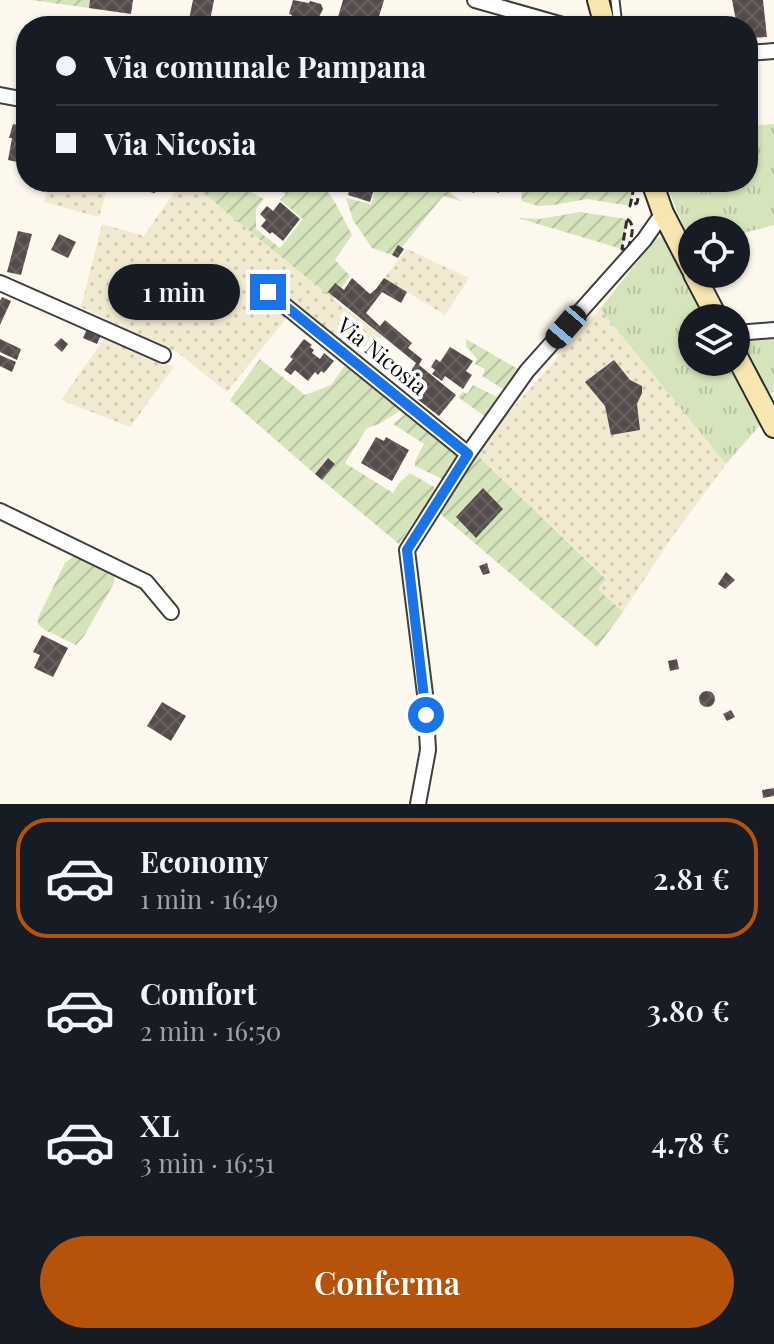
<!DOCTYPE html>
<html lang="it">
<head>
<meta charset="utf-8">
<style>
  body { margin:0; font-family:"Playfair Display",serif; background:#20242c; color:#f1f3f6; height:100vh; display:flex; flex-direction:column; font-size:30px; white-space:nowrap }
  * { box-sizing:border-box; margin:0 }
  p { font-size:26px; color:#9ea1a6 }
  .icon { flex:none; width:44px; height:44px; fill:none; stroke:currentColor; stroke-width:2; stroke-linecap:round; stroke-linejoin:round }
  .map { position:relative; height:804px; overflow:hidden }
  .drawer { display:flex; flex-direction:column; background:#171b24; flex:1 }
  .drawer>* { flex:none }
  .hud { position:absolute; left:16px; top:16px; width:742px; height:176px; border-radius:32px; box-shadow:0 2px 6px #0004; display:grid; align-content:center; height:176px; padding:0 40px; background:#171b24 }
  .buttons { position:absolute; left:678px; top:216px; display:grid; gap:16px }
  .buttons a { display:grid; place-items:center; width:72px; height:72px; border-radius:50%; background:#171b24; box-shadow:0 2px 6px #0004; font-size:40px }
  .end { position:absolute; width:36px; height:36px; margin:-18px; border:10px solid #1a73e8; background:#fff; box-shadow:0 0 0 4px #fff }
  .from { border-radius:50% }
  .bubble { position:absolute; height:56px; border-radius:28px; background:#171b24; box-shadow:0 2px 6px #0004; font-size:26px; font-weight:600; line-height:56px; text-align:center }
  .car { position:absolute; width:24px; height:48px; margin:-24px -12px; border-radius:10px; box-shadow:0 0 6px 2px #0007; background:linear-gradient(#222 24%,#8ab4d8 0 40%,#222 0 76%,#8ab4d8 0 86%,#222 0) }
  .hud b { display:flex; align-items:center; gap:28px; height:76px; font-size:30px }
  .hud b+b { border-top:2px solid #363941 }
  .hud i { width:20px; height:20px; background:#f1f3f6 }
  ul { padding:14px 0 0; list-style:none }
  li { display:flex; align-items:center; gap:24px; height:120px; margin:0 16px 12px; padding:0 24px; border:4px solid transparent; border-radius:32px }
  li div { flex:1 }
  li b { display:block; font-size:30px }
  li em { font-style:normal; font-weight:600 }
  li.on { border-color:#b45309 }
  li>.icon { width:72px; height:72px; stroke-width:1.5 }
  .cta { display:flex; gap:16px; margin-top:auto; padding:16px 40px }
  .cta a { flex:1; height:92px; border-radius:48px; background:#b45309; color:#fff; font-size:32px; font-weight:600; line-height:92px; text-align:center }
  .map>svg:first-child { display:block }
  .farmland { fill:url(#farmland-dots) }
  .grass { fill:url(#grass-tufts) }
  .garden { fill:url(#garden-furrows) }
  .building { fill:url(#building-cross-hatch) }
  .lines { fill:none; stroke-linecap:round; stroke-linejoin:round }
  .lane-casing { stroke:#3f3f3f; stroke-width:11 }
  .street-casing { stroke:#3f3f3f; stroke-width:18 }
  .secondary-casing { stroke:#2e2e2e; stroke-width:24 }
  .path { stroke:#2e2e2e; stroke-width:3; stroke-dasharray:8 4; stroke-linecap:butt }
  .lane { stroke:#fff; stroke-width:7 }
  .street { stroke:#fff; stroke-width:14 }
  .secondary { stroke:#f7e6af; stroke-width:20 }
  .route { stroke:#1a73e8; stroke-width:10 }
  .labels { text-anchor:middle; stroke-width:8; stroke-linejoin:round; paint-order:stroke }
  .street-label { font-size:22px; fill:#0c0c0c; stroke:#fff }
</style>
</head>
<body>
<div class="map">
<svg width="774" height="804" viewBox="0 0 774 804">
  <defs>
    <pattern id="farmland-dots" width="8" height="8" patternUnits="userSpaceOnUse" patternTransform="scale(2)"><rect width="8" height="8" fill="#f1ead0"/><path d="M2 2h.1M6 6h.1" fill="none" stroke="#cdc8b1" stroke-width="1.8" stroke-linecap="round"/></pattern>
    <pattern id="grass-tufts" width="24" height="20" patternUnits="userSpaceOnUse" patternTransform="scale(2)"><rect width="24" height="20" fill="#d5e4bb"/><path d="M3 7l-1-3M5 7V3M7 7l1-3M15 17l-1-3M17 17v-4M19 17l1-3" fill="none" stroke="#b6c2a0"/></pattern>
    <pattern id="garden-furrows" width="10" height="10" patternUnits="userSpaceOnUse" patternTransform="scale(2)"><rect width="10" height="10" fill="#d5e4bb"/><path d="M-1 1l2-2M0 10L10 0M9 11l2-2" fill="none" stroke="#b6c2a0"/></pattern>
    <pattern id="building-cross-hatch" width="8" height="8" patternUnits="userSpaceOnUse" patternTransform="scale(2)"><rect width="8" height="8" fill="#544c4a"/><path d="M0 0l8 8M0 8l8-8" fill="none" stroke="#686160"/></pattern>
  </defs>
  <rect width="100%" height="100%" fill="#fdf8ee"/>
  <path class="farmland" d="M50,182H109L99,217L44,202Z
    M181,182H189L198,189L333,299L382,336L361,361L260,280L252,292L288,316L227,392L178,353L81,307L102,224L144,236Z
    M407,249L469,278L445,315L384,278Z
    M600,309L726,464L670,540L623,612L598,589L606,578L477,455L508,414Z
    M105,338L174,367L130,427L61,400Z"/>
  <path class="grass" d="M774,124V225L736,235V230H692V246L665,182H748V126Z
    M664,237L706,318H692V362H729L761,424L726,464L600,309L656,238Z
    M774,336V393H767L741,339Z"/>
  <path class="garden" d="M31,0H90L89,8Z
    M201,182H232L264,199L256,209V229L280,248L303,219L280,200L286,194L258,182H320L323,184L336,204L352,235L335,260L350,276L333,299L198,189Z
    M355,182H437L461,201L443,196L395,256L372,248L353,220L346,198L371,204L375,188Z
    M524,182H635L630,206L587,199L554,205L538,206L522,201L521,194Z
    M580,212L627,219L622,249L518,218L540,219Z
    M466,339L518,369L519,373L509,390L503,389L482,376L485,369L475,364L477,359L466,346Z
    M260,359L305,395L331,385L343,368L348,364L402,407L401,410L379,424L367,428L345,463L393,493L399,483L410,473L434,487L435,490L399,544L322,480L335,464L327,458L315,474L230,400Z
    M473,385L497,397L499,401L487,418L458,397L463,392L467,394Z
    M408,412L459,453L442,479L415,466V461L424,444L393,424Z
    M477,455L606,579L598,589L623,612L597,647L438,512Z
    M75,555L115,576L113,585L84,636L76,645L45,630L38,624V618L65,563Z"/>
  <path class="building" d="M90,0H133L131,14L89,8Z
    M193,0H214L209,26L188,24Z
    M293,0L309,3L310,1L321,4L323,9L316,23H319L318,26H289L292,15L289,14Z
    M343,0H384L377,23L371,21L370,26H364L352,23V15L349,26H330L334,16L338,17Z
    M732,0H763L767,37L748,38V26H737Z
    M13,124L26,127V164L8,160L12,138H9Z
    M36,182H46L44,192L34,189Z
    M123,182H172L169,191L156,189L155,193L150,192L151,189Z
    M352,182L374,189L370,202L348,195Z
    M467,182H503L499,193L484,188L473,193Z
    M280,202L300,219L283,241L272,232L270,234L261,226L266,220L260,214L267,206L273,211Z
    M18,231L32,234L21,275L7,272Z
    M59,234L76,242L68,258L51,250Z
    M398,245L404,249L398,258L392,255Z
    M352,278L370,294L376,289L384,278L407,292L401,303L382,292L366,313L380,326L385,320L412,343L408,348L422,359L419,365L456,395L439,416L407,391L416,380L409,374L416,363L328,292L335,283L344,290Z
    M2,297L11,301L0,325V301Z
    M87,329L101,335L97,344L83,338Z
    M61,338L68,344L62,352L54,345Z
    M0,339L21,349L17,360L0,352Z
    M304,339L312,345L310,347L314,350L312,353L320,359L324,353L334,361L324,373L321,371L318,375L315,372L308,381L295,370L291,375L284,370L293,359L290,357Z
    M450,347L473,361L466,371L472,375L463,389L445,376L442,381L432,374L435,370L431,367L436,359L440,362Z
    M0,355L16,362L12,372L0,366Z
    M614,360L630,380L642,386V393L637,404L640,430L611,435L605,406L585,382Z
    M376,437L384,441L386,437L409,450L392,481L361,463Z
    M328,458L335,464L322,480L315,474Z
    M483,488L503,509L476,538L456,517Z
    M487,563L490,573L483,575L479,566Z
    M726,572L735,580L725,589L718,584Z
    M42,635L68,648L53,677L34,668L40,655L33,652Z
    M677,659L679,669L670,671L668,661Z
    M699 699a8 8 0 1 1 16 0a8 8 0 1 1-16 0Z
    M162,702L186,716L171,741L147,726Z
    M731,710L735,717L727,721L723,714Z
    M774,788V796L763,798L762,790Z"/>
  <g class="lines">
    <defs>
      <path id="lane" d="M615,0L618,26"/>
      <path id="street" d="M475,0L566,26
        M748,53L774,51
        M0,95L26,100
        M0,283L163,355
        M268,292L468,454
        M736,333L774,330
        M0,511L146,582L171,612
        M418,804L428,750L425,694L407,550L468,454L527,371L644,240L663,213"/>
      <path id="secondary" d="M598,0L605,26
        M652,182L663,213L692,269
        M694,274L717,318
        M736,355L774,427"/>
    </defs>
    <use href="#lane" class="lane-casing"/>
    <use href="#street" class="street-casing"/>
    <use href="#secondary" class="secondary-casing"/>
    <path class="path" d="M634,187L630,206L637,203L638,198
      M627,219C637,225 630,240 628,250L622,249Z"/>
    <use href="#lane" class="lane"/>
    <use href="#street" class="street"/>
    <use href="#secondary" class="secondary"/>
  </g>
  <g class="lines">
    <path class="route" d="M268,292L468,454L407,550L426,715"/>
  </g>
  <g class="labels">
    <g class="street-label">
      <text transform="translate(382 356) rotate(39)" y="8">Via Nicosia</text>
    </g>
  </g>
</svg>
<div class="buttons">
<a><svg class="icon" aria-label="locate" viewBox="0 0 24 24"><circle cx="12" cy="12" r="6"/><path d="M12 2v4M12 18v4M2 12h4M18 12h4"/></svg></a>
<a><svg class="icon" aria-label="layers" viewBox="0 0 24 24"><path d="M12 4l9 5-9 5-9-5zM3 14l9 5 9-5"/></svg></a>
</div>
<i class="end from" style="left:426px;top:715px"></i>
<i class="end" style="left:268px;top:292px"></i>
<div class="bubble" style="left:108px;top:264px;width:132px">1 min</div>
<i class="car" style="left:566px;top:327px;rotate:221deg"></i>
<div class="hud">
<b><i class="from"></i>Via comunale Pampana</b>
<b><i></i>Via Nicosia</b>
</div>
</div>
<section class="drawer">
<ul>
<li class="on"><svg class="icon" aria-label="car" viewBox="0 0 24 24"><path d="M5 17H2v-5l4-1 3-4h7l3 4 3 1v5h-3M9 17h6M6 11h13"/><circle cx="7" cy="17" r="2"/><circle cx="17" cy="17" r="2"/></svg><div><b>Economy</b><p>1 min · 16:49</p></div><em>2.81 €</em></li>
<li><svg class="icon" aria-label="car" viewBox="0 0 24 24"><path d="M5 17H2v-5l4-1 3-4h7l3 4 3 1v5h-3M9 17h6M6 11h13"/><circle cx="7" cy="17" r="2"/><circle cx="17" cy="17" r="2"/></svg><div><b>Comfort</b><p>2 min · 16:50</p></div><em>3.80 €</em></li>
<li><svg class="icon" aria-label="car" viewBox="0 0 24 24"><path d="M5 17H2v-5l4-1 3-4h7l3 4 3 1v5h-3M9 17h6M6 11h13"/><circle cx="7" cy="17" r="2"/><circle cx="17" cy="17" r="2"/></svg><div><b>XL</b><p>3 min · 16:51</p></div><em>4.78 €</em></li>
</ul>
<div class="cta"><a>Conferma</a></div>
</section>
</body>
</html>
